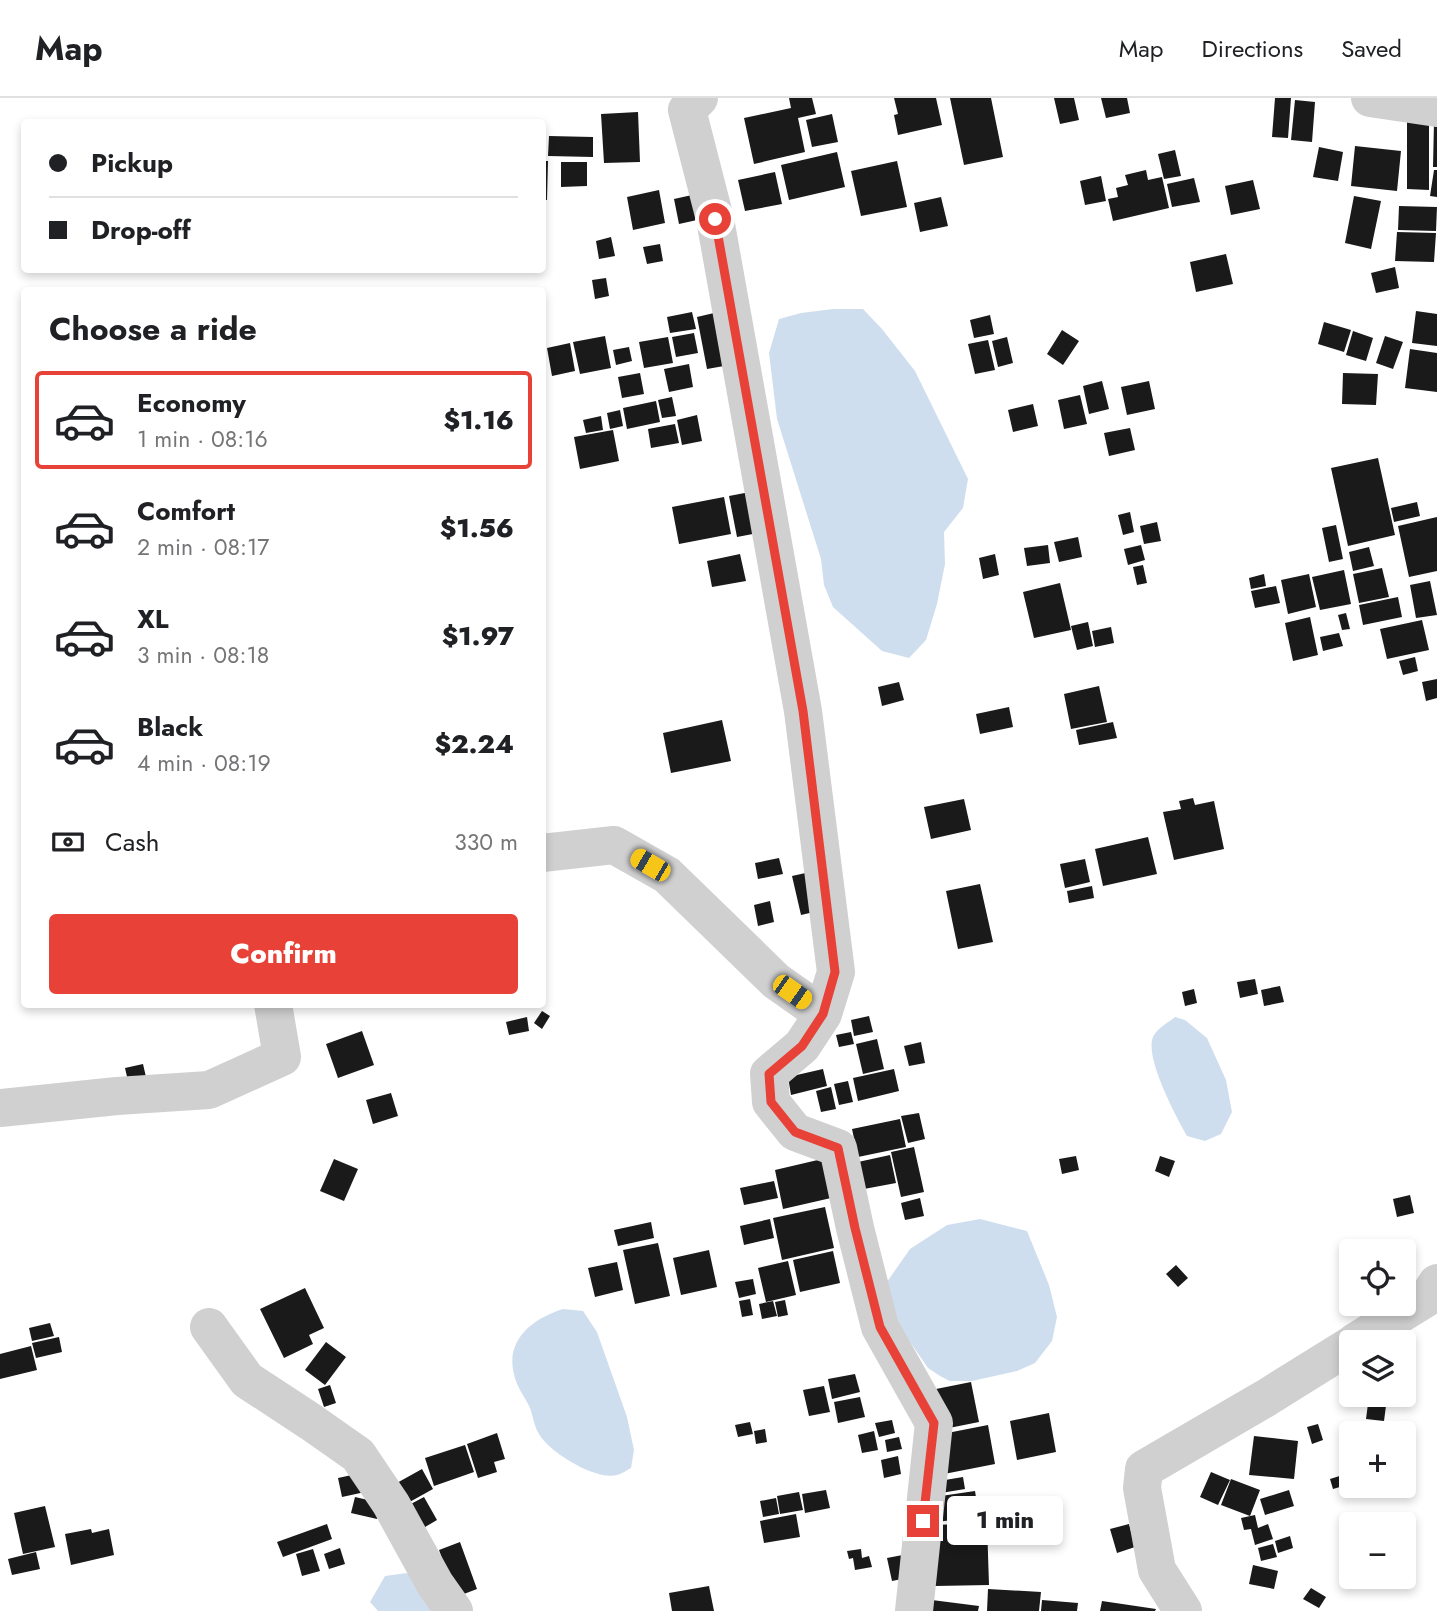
<!DOCTYPE html>
<html lang="en">
<head>
<meta charset="utf-8">
<style>
  body { margin:0; font-family:Jost,sans-serif; background:#f6f6f6; color:#202124; height:100vh; display:flex; flex-direction:column; font-size:26px; white-space:nowrap }
  * { box-sizing:border-box; margin:0 }
  p { font-size:23px; color:#757577 }
  .icon { flex:none; width:38px; height:38px; fill:none; stroke:currentColor; stroke-width:2; stroke-linecap:round; stroke-linejoin:round }
  .map { position:relative; flex:1; overflow:hidden }
  .details { position:absolute; left:21px; top:189px; width:525px; height:721px; display:flex; flex-direction:column; background:#fff; border-radius:7px; box-shadow:0 4px 10px #0003 }
  .details>* { flex:none }
  .guide { position:absolute; left:21px; top:21px; width:525px; height:154px; border-radius:7px; box-shadow:0 4px 10px #0003; display:grid; align-content:center; height:154px; padding:0 28px; background:#fff }
  .tools { position:absolute; left:1339px; top:1141px; display:grid; gap:14px }
  .tools a { display:grid; place-items:center; width:77px; height:77px; border-radius:7px; background:#fff; box-shadow:0 4px 10px #0003; font-size:35px }
  .end { position:absolute; width:32px; height:32px; margin:-16px; border:9px solid #e84137; background:#fff; box-shadow:0 0 0 4px #fff }
  .from { border-radius:50% }
  .bubble { position:absolute; height:49px; border-radius:7px; background:#fff; box-shadow:0 4px 10px #0003; font-size:23px; font-weight:800; line-height:49px; text-align:center }
  .car { position:absolute; width:21px; height:42px; margin:-21px -10px; border-radius:9px; box-shadow:0 0 5px 2px #0007; background:linear-gradient(#f5c518 24%,#345 0 40%,#f5c518 0 76%,#345 0 86%,#f5c518 0) }
  .guide b { display:flex; align-items:center; gap:24px; height:66px; font-size:26px }
  .guide b+b { border-top:2px solid #e0e0e0 }
  .guide i { width:18px; height:18px; background:#202124 }
  ul { padding:0; list-style:none }
  li { display:flex; align-items:center; gap:21px; height:98px; margin:0 14px 10px; padding:0 14px; border:4px solid transparent; border-radius:7px }
  li div { flex:1 }
  li b { display:block; font-size:26px }
  li em { font-style:normal; font-weight:800 }
  li.selected { border-color:#e84137 }
  li>.icon { width:63px; height:63px; stroke-width:1.5 }
  h2 { padding:0 28px; font-size:32px; line-height:84px }
  .pay { display:flex; align-items:center; gap:18px; height:77px; padding:0 28px; font-size:26px }
  .pay p { margin-inline-start:auto }
  .primary-button { display:flex; gap:14px; margin-top:auto; padding:14px 28px }
  .primary-button a { flex:1; height:80px; border-radius:7px; background:#e84137; color:#fff; font-size:28px; font-weight:800; line-height:80px; text-align:center }
  header { display:flex; align-items:center; gap:42px; box-sizing:border-box; height:98px; padding:0 35px; background:#fff; border-bottom:2px solid #e0e0e0 }
  header strong { font-size:33px }
  nav { display:flex; gap:38px; margin-inline-start:auto; font-size:24px }
  .map>svg:first-child { display:block }
  .water { fill:#cfdeee }
  .building { fill:#1a1a1a }
  .lines { fill:none; stroke-linecap:round; stroke-linejoin:round }
  .minor { stroke:#d0d0d0; stroke-width:38 }
  .route { stroke:#e84137; stroke-width:9 }
</style>
</head>
<body>
<header>
<strong>Map</strong>
<nav><a>Map</a><a>Directions</a><a>Saved</a></nav>
</header>
<div class="map">
<svg width="1437" height="1513" viewBox="0 0 1437 1513">
  <rect width="100%" height="100%" fill="#fff"/>
  <path class="water" d="M833,211H863L882,231L915,273L968,381L963,410L944,434L945,466L937,506L926,542L909,560L882,553L833,509L824,487L821,461L777,321L769,255L779,221L801,215Z
    M1175,919L1185,922L1207,940L1226,982L1232,1014L1221,1036L1205,1043L1187,1038C1177,1020 1142,956 1154,937C1158,930 1169,924 1175,919Z
    M980,1121L1027,1133L1049,1187L1057,1219L1052,1243L1035,1265L1017,1273L972,1283H950L940,1278L928,1270L886,1209L882,1191L910,1151L947,1127Z
    M563,1211L583,1213L597,1234L627,1319L634,1352L631,1370C627,1372 622,1376 617,1377C596,1383 549,1354 539,1336C534,1328 533,1318 530,1310C525,1299 516,1288 514,1276C505,1241 534,1220 563,1211Z
    M407,1475L432,1500L439,1513H378L370,1504L385,1478Z"/>
  <path class="building" d="M789,0H812L816,16L798,20L805,54L754,66L744,20L791,10Z
    M894,0H936L942,27L898,37L894,17L898,16Z
    M950,0H991L1003,59L964,67Z
    M1054,0H1074L1079,22L1060,26Z
    M1101,0H1127L1130,15L1106,20Z
    M1275,0H1291L1288,40L1272,39Z
    M1295,2L1315,4L1312,44L1291,42Z
    M638,14L640,64L604,65L601,16Z
    M832,16L838,44L812,49L806,22Z
    M1407,21H1429V92L1407,91Z
    M1434,24L1437,25V69H1433Z
    M549,38L593,39V59L548,58Z
    M1355,48L1401,53L1397,93L1351,88Z
    M1319,49L1343,54L1338,83L1313,79Z
    M1175,52L1181,78L1164,81L1158,56Z
    M837,54L845,89L789,102L781,67Z
    M542,63H548L547,102H542Z
    M897,63L907,109L861,118L851,73Z
    M561,64H587V88L561,89Z
    M1146,72L1148,82L1162,79L1169,110L1113,123L1108,101L1118,99L1116,90L1128,87L1125,77Z
    M1434,72H1437V99L1430,98Z
    M775,74L782,106L745,113L738,82Z
    M1101,78L1106,103L1085,107L1080,83Z
    M1194,80L1200,104L1172,109L1167,86Z
    M1253,82L1260,111L1231,117L1225,88Z
    M659,92L665,125L633,132L627,99Z
    M692,97L697,122L679,126L674,101Z
    M1354,98L1381,103L1371,151L1345,145Z
    M941,99L948,128L920,134L914,105Z
    M1399,108L1437,109L1436,133L1398,132Z
    M1397,134L1436,135L1434,164L1395,163Z
    M611,139L615,158L599,161L596,143Z
    M660,146L663,163L647,166L643,149Z
    M1226,156L1233,186L1196,194L1190,164Z
    M1395,169L1399,190L1376,195L1371,175Z
    M606,180L609,198L595,201L592,182Z
    M1416,213L1437,216V248L1412,245Z
    M692,214L696,231L670,235L667,219Z
    M714,215L724,268L707,271L697,219Z
    M990,217L994,236L974,240L970,222Z
    M1324,224L1351,232L1344,254L1318,246Z
    M1062,232L1079,243L1063,267L1047,256Z
    M1353,233L1373,240L1366,263L1346,257Z
    M694,235L698,255L676,259L672,239Z
    M605,238L611,270L580,276L573,244Z
    M1385,238L1403,244L1393,271L1376,265Z
    M668,239L673,265L644,270L639,244Z
    M1007,239L1013,265L998,269L992,243Z
    M988,242L995,272L975,276L968,246Z
    M570,245L575,273L552,278L547,250Z
    M629,249L632,263L616,267L613,252Z
    M1410,251L1437,255V294L1405,290Z
    M689,266L693,289L669,294L664,271Z
    M640,275L644,296L622,300L618,279Z
    M1343,275L1378,276L1376,307L1342,306Z
    M1102,283L1109,311L1089,316L1083,288Z
    M1149,283L1155,311L1127,317L1121,289Z
    M1080,297L1087,326L1064,331L1058,302Z
    M672,299L676,318L662,320L658,302Z
    M656,303L660,324L627,331L623,310Z
    M1033,306L1038,328L1013,334L1008,312Z
    M620,312L623,328L610,331L607,315Z
    M697,317L702,343L682,347L677,322Z
    M601,318L603,332L586,335L583,322Z
    M675,326L679,345L651,350L648,331Z
    M1130,330L1135,352L1109,358L1104,335Z
    M613,332L619,363L580,371L574,339Z
    M1378,360L1395,437L1348,448L1331,370Z
    M750,394L758,435L737,439L729,398Z
    M724,399L731,436L679,446L672,409Z
    M1417,404L1420,418L1394,424L1391,410Z
    M1130,414L1134,434L1123,437L1118,417Z
    M1437,419V473L1409,479L1398,428Z
    M1157,424L1161,443L1144,446L1140,428Z
    M1336,427L1343,461L1329,464L1322,430Z
    M1078,439L1082,459L1059,464L1054,444Z
    M1048,447L1050,465L1027,468L1024,450Z
    M1141,447L1145,462L1128,467L1124,451Z
    M1369,449L1374,468L1353,473L1349,454Z
    M740,456L746,483L712,489L707,463Z
    M995,456L999,477L983,481L979,460Z
    M1143,467L1147,485L1137,487L1133,469Z
    M1382,470L1389,499L1359,505L1353,476Z
    M1344,472L1351,506L1320,512L1312,479Z
    M1264,476L1266,488L1251,491L1249,480Z
    M1309,476L1316,509L1288,516L1281,482Z
    M1430,483L1437,517L1416,520L1410,487Z
    M1060,485L1071,532L1034,540L1023,494Z
    M1276,488L1280,505L1255,510L1251,493Z
    M1398,499L1402,519L1363,527L1359,507Z
    M1346,515L1350,531L1342,532L1338,517Z
    M1310,519L1318,557L1293,563L1285,525Z
    M1422,522L1429,552L1387,561L1380,531Z
    M1088,524L1093,548L1077,552L1071,528Z
    M1111,529L1114,545L1095,549L1092,533Z
    M1339,535L1343,548L1323,553L1320,539Z
    M1415,559L1418,573L1403,577L1399,563Z
    M1437,581V600L1426,603L1422,584Z
    M899,584L904,602L882,608L878,589Z
    M1099,588L1107,624L1071,631L1064,596Z
    M1009,609L1013,629L980,636L976,616Z
    M722,622L731,663L671,675L663,635Z
    M1113,624L1117,640L1079,647L1076,632Z
    M1193,700L1195,707L1214,703L1224,751L1174,762L1163,714L1181,711L1179,703Z
    M964,701L971,732L931,741L924,709Z
    M1148,739L1157,776L1103,788L1095,751Z
    M779,760L783,776L758,781L755,765Z
    M1085,761L1090,784L1065,790L1060,766Z
    M819,772L827,811L801,817L792,778Z
    M980,786L993,844L958,851L946,793Z
    M1092,788L1094,800L1069,805L1067,793Z
    M770,803L774,824L758,828L754,807Z
    M1255,881L1258,896L1240,900L1237,884Z
    M1280,888L1284,904L1264,908L1261,892Z
    M1194,891L1197,905L1185,908L1182,894Z
    M542,913L550,918L542,931L534,925Z
    M869,918L873,934L854,938L851,922Z
    M527,919L529,933L509,937L506,924Z
    M362,933L374,967L338,980L326,946Z
    M851,934L854,946L839,949L836,937Z
    M877,941L884,971L863,976L856,946Z
    M921,944L925,965L909,968L904,948Z
    M143,966L146,979L128,983L125,970Z
    M823,971L827,988L791,997L788,979Z
    M894,971L899,993L858,1003L853,980Z
    M848,983L853,1004L839,1007L834,986Z
    M831,989L836,1011L821,1014L816,993Z
    M391,995L398,1018L373,1026L366,1002Z
    M919,1015L925,1041L908,1045L901,1018Z
    M900,1021L906,1049L858,1059L852,1031Z
    M914,1049L924,1094L901,1099L891,1054Z
    M890,1057L896,1085L864,1091L858,1064Z
    M1076,1058L1079,1072L1062,1076L1059,1061Z
    M1160,1058L1175,1063L1169,1079L1155,1073Z
    M334,1061L358,1071L344,1103L320,1093Z
    M822,1061L831,1100L783,1111L775,1072Z
    M774,1083L778,1100L744,1107L740,1090Z
    M1410,1097L1414,1115L1397,1119L1393,1101Z
    M920,1100L924,1118L905,1122L901,1105Z
    M825,1109L834,1150L782,1162L773,1120Z
    M770,1121L774,1140L744,1147L740,1128Z
    M651,1124L654,1140L618,1148L614,1132Z
    M658,1145L670,1198L635,1206L623,1152Z
    M709,1152L717,1189L681,1197L673,1160Z
    M833,1153L840,1185L800,1194L793,1162Z
    M788,1163L796,1197L766,1204L758,1170Z
    M617,1164L623,1192L595,1199L588,1170Z
    M1176,1167L1188,1180L1178,1189L1166,1176Z
    M753,1181L756,1196L739,1200L735,1184Z
    M305,1190L324,1230L309,1237L313,1246L284,1260L260,1211Z
    M750,1201L753,1217L742,1219L739,1203Z
    M785,1202L788,1217L778,1219L775,1204Z
    M773,1203L777,1218L762,1221L759,1206Z
    M50,1225L54,1238L32,1243L29,1230Z
    M59,1239L62,1254L36,1260L32,1245Z
    M326,1244L346,1259L325,1287L305,1272Z
    M31,1248L37,1272L0,1281V1256Z
    M855,1276L860,1294L832,1301L828,1281Z
    M971,1284L979,1324L939,1332L931,1292Z
    M330,1287L336,1305L324,1309L318,1291Z
    M824,1288L830,1314L809,1318L803,1292Z
    M1369,1298L1387,1300L1384,1323L1366,1321Z
    M860,1299L865,1319L838,1325L834,1304Z
    M1049,1315L1056,1354L1017,1362L1010,1323Z
    M892,1322L895,1335L879,1339L875,1325Z
    M750,1324L753,1336L738,1339L735,1327Z
    M1318,1326L1323,1342L1312,1346L1307,1329Z
    M988,1327L995,1366L944,1376L937,1337Z
    M765,1331L767,1344L756,1346L754,1333Z
    M874,1333L878,1352L862,1355L858,1337Z
    M497,1335L505,1361L494,1364L497,1374L478,1380L467,1346Z
    M1254,1338L1298,1343L1294,1381L1249,1377Z
    M899,1339L902,1351L887,1354L885,1342Z
    M465,1347L474,1374L434,1388L425,1360Z
    M898,1358L901,1376L884,1380L881,1362Z
    M422,1371L433,1391L406,1406L395,1386Z
    M1211,1374L1230,1382L1218,1407L1200,1399Z
    M361,1375L365,1394L342,1399L338,1380Z
    M1346,1376L1350,1386L1333,1391L1330,1381Z
    M963,1379L965,1391L935,1396L933,1384Z
    M1231,1381L1260,1392L1250,1418L1221,1407Z
    M826,1392L830,1410L805,1415L802,1396Z
    M1289,1392L1294,1408L1265,1417L1260,1401Z
    M975,1393L979,1418L931,1425L927,1400Z
    M799,1394L803,1412L780,1416L777,1398Z
    M355,1399L381,1405L377,1421L351,1415Z
    M424,1399L437,1422L420,1432L407,1408Z
    M776,1400L779,1416L763,1419L760,1403Z
    M45,1408L55,1449L23,1456L14,1415Z
    M796,1416L800,1439L764,1445L760,1423Z
    M1255,1417L1258,1430L1268,1426L1273,1441L1255,1447L1251,1431L1244,1432L1241,1420Z
    M987,1425L989,1487L935,1488L933,1427Z
    M327,1426L332,1441L283,1459L277,1444Z
    M1129,1426L1135,1449L1117,1455L1110,1431Z
    M91,1431L92,1435L109,1431L114,1457L71,1467L65,1436Z
    M1290,1438L1293,1450L1278,1455L1275,1443Z
    M460,1444L477,1491L456,1499L439,1452Z
    M1273,1446L1277,1459L1261,1463L1258,1450Z
    M340,1450L345,1466L329,1471L324,1456Z
    M313,1451L320,1473L302,1478L296,1456Z
    M861,1451L862,1460L869,1458L872,1469L855,1472L853,1460L849,1461L847,1453Z
    M36,1454L40,1471L12,1477L8,1461Z
    M908,1456L912,1479L892,1483L887,1460Z
    M1253,1467L1278,1473L1274,1491L1249,1486Z
    M709,1488L714,1513H672L669,1495Z
    M1311,1490L1326,1499L1319,1510L1303,1501Z
    M988,1491L1041,1494L1039,1513H987Z
    M924,1501L979,1508L978,1513H922Z
    M1042,1502L1078,1505L1077,1513H1041Z
    M1102,1503L1156,1511L1155,1513H1100Z"/>
  <g class="lines">
    <path class="minor" d="M699,0L687,12L715,121L803,613L836,874L823,916L802,948L769,976L771,1004L795,1034L838,1050L855,1130L880,1229L934,1325L914,1513
      M1370,0L1437,10
      M542,755L614,747L667,777L776,883L823,916
      M0,1010L117,998L209,992L282,959L273,906
      M209,1229L247,1282L311,1324L358,1357L391,1406L435,1486L454,1513
      M1355,1244L1428,1199L1437,1185
      M1183,1513L1157,1472L1142,1390L1144,1371L1266,1300L1351,1247"/>
  </g>
  <g class="lines">
    <path class="route" d="M715,121L803,613L835,874L823,916L802,948L769,976L771,1004L795,1034L838,1050L855,1130L880,1229L934,1325L923,1423"/>
  </g>
</svg>
<div class="tools">
<a><svg class="icon" aria-label="locate" viewBox="0 0 24 24"><circle cx="12" cy="12" r="6"/><path d="M12 2v4M12 18v4M2 12h4M18 12h4"/></svg></a>
<a><svg class="icon" aria-label="layers" viewBox="0 0 24 24"><path d="M12 4l9 5-9 5-9-5zM3 14l9 5 9-5"/></svg></a>
<a>+</a>
<a>−</a>
</div>
<i class="end from" style="left:715px;top:121px"></i>
<i class="end" style="left:923px;top:1423px"></i>
<div class="bubble" style="left:947px;top:1398px;width:116px">1 min</div>
<i class="car" style="left:650px;top:767px;rotate:300deg"></i>
<i class="car" style="left:792px;top:894px;rotate:125deg"></i>
<div class="guide">
<b><i class="from"></i>Pickup</b>
<b><i></i>Drop-off</b>
</div>
<section class="details">
<h2>Choose a ride</h2>
<ul>
<li class="selected"><svg class="icon" aria-label="car" viewBox="0 0 24 24"><path d="M5 17H2v-5l4-1 3-4h7l3 4 3 1v5h-3M9 17h6M6 11h13"/><circle cx="7" cy="17" r="2"/><circle cx="17" cy="17" r="2"/></svg><div><b>Economy</b><p>1 min · 08:16</p></div><em>$1.16</em></li>
<li><svg class="icon" aria-label="car" viewBox="0 0 24 24"><path d="M5 17H2v-5l4-1 3-4h7l3 4 3 1v5h-3M9 17h6M6 11h13"/><circle cx="7" cy="17" r="2"/><circle cx="17" cy="17" r="2"/></svg><div><b>Comfort</b><p>2 min · 08:17</p></div><em>$1.56</em></li>
<li><svg class="icon" aria-label="car" viewBox="0 0 24 24"><path d="M5 17H2v-5l4-1 3-4h7l3 4 3 1v5h-3M9 17h6M6 11h13"/><circle cx="7" cy="17" r="2"/><circle cx="17" cy="17" r="2"/></svg><div><b>XL</b><p>3 min · 08:18</p></div><em>$1.97</em></li>
<li><svg class="icon" aria-label="car" viewBox="0 0 24 24"><path d="M5 17H2v-5l4-1 3-4h7l3 4 3 1v5h-3M9 17h6M6 11h13"/><circle cx="7" cy="17" r="2"/><circle cx="17" cy="17" r="2"/></svg><div><b>Black</b><p>4 min · 08:19</p></div><em>$2.24</em></li>
</ul>
<div class="pay"><svg class="icon" aria-label="cash" viewBox="0 0 24 24"><path d="M3 7h18v10H3z"/><circle cx="12" cy="12" r="2"/></svg>Cash<p>330 m</p></div>
<div class="primary-button"><a>Confirm</a></div>
</section>
</div>
</body>
</html>
